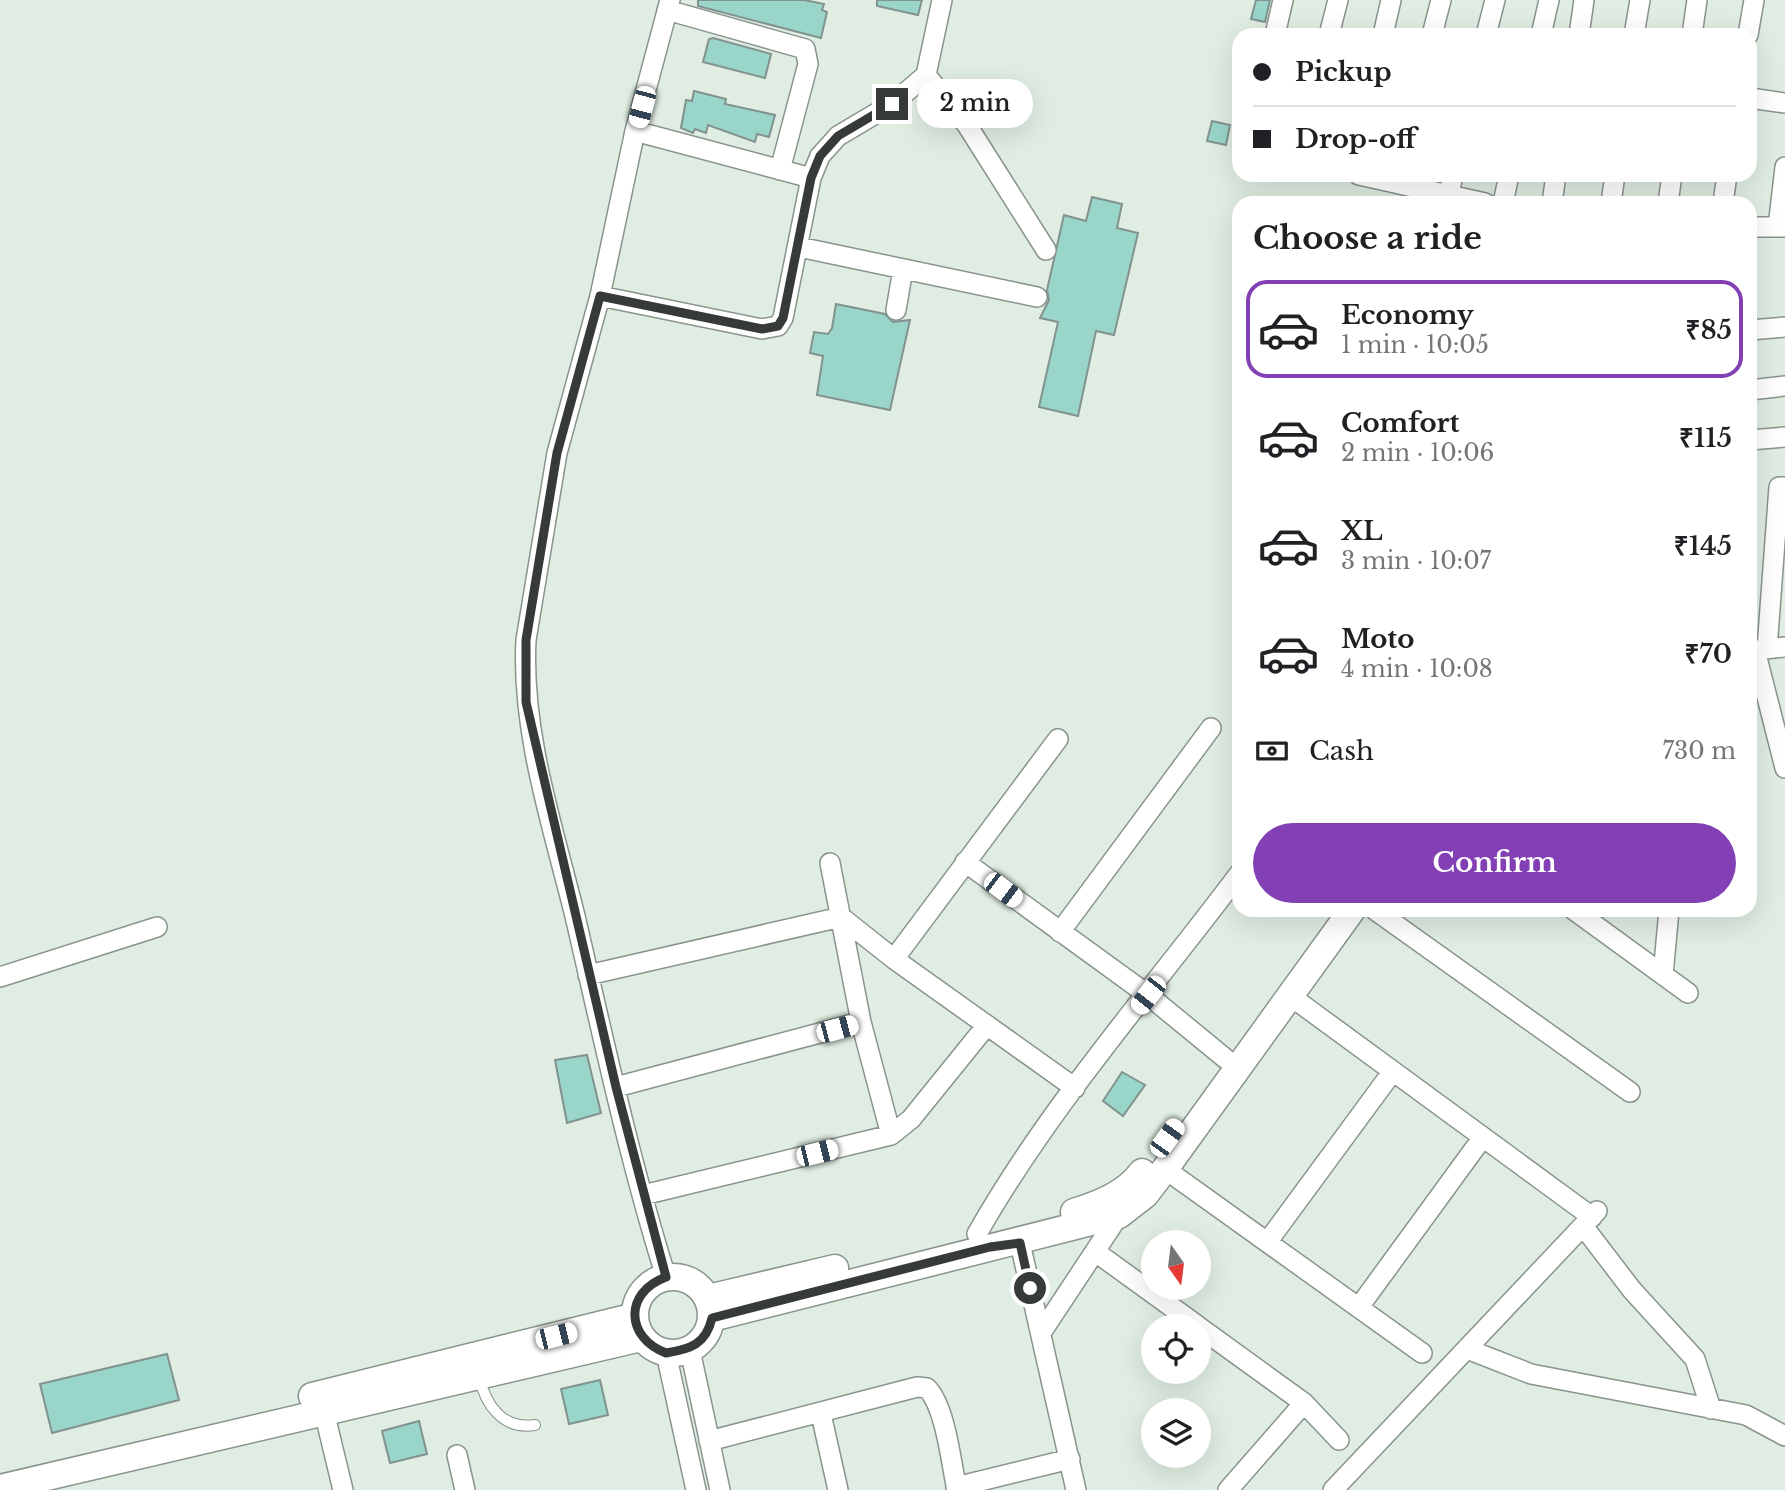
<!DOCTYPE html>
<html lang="en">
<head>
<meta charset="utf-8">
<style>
  body { margin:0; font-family:"Libre Baskerville",serif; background:#f6f6f6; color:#202124; height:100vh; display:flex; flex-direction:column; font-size:26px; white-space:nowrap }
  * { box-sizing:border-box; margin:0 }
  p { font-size:23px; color:#757577 }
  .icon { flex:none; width:38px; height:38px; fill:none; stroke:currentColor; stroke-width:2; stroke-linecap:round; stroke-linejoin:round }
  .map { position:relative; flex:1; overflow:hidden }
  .panel { position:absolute; left:1232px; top:196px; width:525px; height:721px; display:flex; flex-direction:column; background:#fff; border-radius:21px; box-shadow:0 7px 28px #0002 }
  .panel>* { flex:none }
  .banner { position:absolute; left:1232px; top:28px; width:525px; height:154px; border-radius:21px; box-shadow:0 7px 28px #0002; display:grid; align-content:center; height:154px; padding:0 21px; background:#fff }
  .needle { width:46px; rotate:166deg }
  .controls { position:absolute; left:1141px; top:1230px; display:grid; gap:14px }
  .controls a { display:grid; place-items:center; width:70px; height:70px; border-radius:50%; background:#fff; box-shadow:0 7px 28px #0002; font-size:35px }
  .end { position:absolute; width:32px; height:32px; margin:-16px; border:9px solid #363b37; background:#fff; box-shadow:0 0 0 4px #fff }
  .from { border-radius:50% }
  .bubble { position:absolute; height:49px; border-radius:24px; background:#fff; box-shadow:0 7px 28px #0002; font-size:23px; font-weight:600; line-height:49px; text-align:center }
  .car { position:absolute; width:21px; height:42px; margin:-21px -10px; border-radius:9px; box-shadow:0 0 5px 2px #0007; background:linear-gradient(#fff 24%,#345 0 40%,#fff 0 76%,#345 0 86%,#fff 0) }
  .banner b { display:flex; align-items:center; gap:24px; height:66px; font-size:26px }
  .banner b+b { border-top:2px solid #e0e0e0 }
  .banner i { width:18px; height:18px; background:#202124 }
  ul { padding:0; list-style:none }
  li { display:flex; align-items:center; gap:21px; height:98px; margin:0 14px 10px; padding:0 7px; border:4px solid transparent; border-radius:21px }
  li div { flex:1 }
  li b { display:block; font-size:26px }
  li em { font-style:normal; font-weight:600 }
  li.selected { border-color:#8340b4 }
  li>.icon { width:63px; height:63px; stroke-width:1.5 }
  h2 { padding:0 21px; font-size:32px; line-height:84px }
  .pay { display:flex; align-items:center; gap:18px; height:77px; padding:0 21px; font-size:26px }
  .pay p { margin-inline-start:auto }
  .cta { display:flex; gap:14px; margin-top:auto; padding:14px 21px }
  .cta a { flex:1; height:80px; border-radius:42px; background:#8340b4; color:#fff; font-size:28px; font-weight:600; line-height:80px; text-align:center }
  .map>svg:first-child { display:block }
  .building { fill:#99d5c9; stroke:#82928f; stroke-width:2 }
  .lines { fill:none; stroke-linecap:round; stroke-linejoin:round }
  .lane-casing { stroke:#89948b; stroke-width:12 }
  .street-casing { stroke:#89948b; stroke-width:22 }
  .secondary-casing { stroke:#89948b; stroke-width:29 }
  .lane { stroke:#fff; stroke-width:10 }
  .street { stroke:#fff; stroke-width:19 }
  .secondary { stroke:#fff; stroke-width:26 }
  .route { stroke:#363b37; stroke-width:9 }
</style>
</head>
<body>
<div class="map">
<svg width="1785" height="1490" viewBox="0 0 1785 1490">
  <rect width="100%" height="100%" fill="#e0ede2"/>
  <path class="building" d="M698,0H804L824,4L822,10L827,12L821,38L698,6Z
    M877,0H922L918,15L877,6Z
    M1256,0H1270L1265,22L1251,19Z
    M713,38L771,54L765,78L703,62L709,39Z
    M694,91L726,99L725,104L775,115L769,137L757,134L755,142L708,125L706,133L695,129L693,133L681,128L686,100L692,101Z
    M1212,121L1230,125L1226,145L1207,141Z
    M1092,197L1122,204L1117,228L1138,233L1114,335L1096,331L1078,416L1039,407L1058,322L1040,318L1049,300L1047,290L1064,215L1086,221Z
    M836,304L885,314L893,322L910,320L890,410L817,395L823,356L810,353L814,332L828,334L832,328Z
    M587,1055L601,1113L567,1123L555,1060Z
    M1122,1072L1145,1085L1123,1116L1103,1101Z
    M167,1354L179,1400L52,1433L40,1384Z
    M600,1380L608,1415L569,1424L561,1389Z
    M419,1421L427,1454L390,1463L382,1431Z"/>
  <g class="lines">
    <defs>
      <path id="lane" d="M479,1376C485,1404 502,1430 535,1425"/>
      <path id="street" d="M667,10L805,49L808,64L780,170
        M1275,35L1283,0
        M1329,35L1338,0
        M1383,35L1391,0
        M1432,35L1441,0
        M1486,35L1495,0
        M1541,35L1549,0
        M1579,35L1584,0
        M1634,35L1640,0
        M1692,35L1697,0
        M1748,35L1754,0
        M926,75L967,125L1046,250
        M1750,98L1785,103
        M635,131L811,178
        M1359,175L1485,203
        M1449,195L1453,175
        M1503,203L1509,175
        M1552,203L1556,175
        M1611,203L1615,175
        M1668,203L1672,175
        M1723,203L1727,175
        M1750,227H1785
        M1778,227L1785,167
        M799,247L1037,297
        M600,296L762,329L778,326L783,318L811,178L820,156L838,136L892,104L926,75L942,0
        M896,310L903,269
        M1750,330L1785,327
        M1750,390L1785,386
        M1750,440L1785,437
        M1767,649L1779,487H1785
        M1755,650L1785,768
        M1755,650L1785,647
        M965,862L1148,995L1226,1059
        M830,863L861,1022L891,1135
        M1375,910L1630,1092
        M1574,910L1688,993
        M1060,932L1211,728
        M894,959L1058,739
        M588,975L841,917L894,959L1075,1088
        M1663,975L1669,910
        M0,977L157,927
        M1289,995L1592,1217
        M616,1087L861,1022
        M1165,1169L1422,1353
        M643,1195L891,1135L911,1119L987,1025
        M1583,1226L1632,1290L1695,1359L1711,1409
        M977,1234C1048,1108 1152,990 1239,874
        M1268,1241L1393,1071
        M1020,1243L1076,1490
        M1097,1253L1198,1326
        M666,1277C629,1159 603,1037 575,916C553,827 521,732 526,640L557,453L600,296L635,131L670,0
        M1359,1307L1483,1137
        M1199,1327L1304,1403L1339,1440
        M1041,1333L1119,1215
        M1467,1349L1531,1374L1746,1415L1785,1436
        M690,1350L720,1490
        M666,1353L696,1490
        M321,1399L343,1490
        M821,1414L838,1490
        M709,1441L917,1387L927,1388C946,1408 951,1463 957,1490
        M457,1455L465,1490
        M956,1487L1070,1459
        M1228,1490L1304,1403
        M1333,1490L1597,1211"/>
      <path id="secondary" d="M1074,1212C1099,1204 1126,1194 1142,1172
        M635 1315a38 38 0 1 1 76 0a38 38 0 1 1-76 0Z
        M708,1298L835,1268
        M712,1318L1119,1215L1145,1195L1165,1169L1352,910
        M312,1396L635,1316
        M0,1488L641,1338"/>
    </defs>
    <use href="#lane" class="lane-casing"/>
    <use href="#street" class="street-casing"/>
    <use href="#secondary" class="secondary-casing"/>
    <use href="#lane" class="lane"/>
    <use href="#street" class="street"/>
    <use href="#secondary" class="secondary"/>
  </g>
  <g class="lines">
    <path class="route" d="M892,104L838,136L820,156L811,178L783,318L778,326L762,329L600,296L557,453L526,640V702L616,1087L666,1277C623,1293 626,1338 666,1353C691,1349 706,1344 712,1318L990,1247L1020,1243L1030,1288"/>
  </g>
</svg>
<div class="controls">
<a><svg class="needle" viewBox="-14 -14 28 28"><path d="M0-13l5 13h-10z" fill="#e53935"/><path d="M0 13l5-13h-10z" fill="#757577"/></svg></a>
<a><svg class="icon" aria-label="locate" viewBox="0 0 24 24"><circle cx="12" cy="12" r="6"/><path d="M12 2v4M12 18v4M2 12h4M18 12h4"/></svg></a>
<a><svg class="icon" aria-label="layers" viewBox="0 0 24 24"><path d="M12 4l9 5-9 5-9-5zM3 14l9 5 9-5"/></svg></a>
</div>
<i class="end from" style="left:1030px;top:1288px"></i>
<i class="end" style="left:892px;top:104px"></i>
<div class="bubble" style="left:917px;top:79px;width:116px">2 min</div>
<i class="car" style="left:642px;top:107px;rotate:195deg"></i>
<i class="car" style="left:1003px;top:890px;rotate:127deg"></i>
<i class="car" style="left:1148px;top:995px;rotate:218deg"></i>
<i class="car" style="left:837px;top:1029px;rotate:75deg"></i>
<i class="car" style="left:1167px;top:1138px;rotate:36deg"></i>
<i class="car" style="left:817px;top:1153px;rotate:76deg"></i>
<i class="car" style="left:556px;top:1336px;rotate:76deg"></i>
<div class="banner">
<b><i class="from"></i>Pickup</b>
<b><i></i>Drop-off</b>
</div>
<section class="panel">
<h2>Choose a ride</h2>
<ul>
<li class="selected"><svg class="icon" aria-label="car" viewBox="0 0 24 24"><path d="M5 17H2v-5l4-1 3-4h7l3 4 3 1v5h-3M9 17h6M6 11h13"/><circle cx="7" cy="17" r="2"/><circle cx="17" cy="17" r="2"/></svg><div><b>Economy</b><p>1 min · 10:05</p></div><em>₹85</em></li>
<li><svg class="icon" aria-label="car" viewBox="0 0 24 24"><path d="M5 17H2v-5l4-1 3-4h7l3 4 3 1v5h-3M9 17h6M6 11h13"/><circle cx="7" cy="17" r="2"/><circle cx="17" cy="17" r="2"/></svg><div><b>Comfort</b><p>2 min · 10:06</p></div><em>₹115</em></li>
<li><svg class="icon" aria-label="car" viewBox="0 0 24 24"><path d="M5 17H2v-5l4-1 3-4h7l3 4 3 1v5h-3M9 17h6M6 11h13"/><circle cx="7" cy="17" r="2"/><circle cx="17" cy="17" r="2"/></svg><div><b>XL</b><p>3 min · 10:07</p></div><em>₹145</em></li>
<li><svg class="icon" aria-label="car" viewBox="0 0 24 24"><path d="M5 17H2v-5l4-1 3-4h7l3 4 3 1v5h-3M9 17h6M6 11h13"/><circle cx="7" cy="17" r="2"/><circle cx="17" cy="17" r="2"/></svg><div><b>Moto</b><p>4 min · 10:08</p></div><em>₹70</em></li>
</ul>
<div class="pay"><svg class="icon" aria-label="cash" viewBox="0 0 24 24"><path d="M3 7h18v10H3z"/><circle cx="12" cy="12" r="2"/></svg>Cash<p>730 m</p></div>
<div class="cta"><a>Confirm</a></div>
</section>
</div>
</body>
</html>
